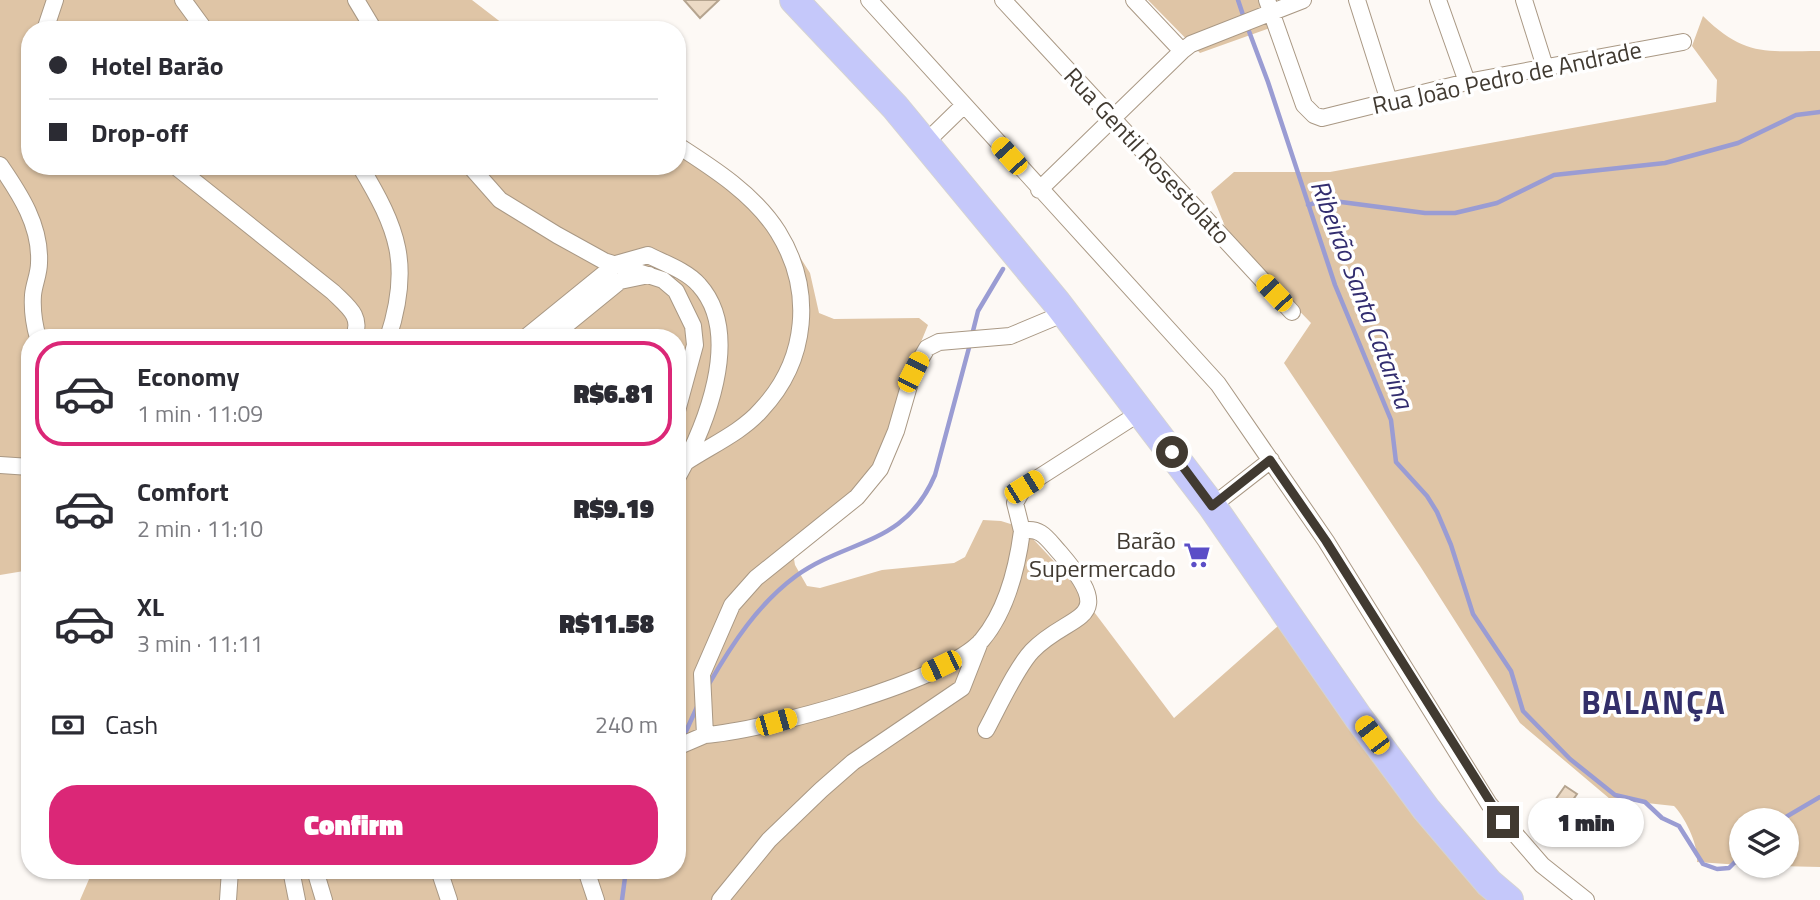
<!DOCTYPE html>
<html lang="en">
<head>
<meta charset="utf-8">
<style>
  body { margin:0; font-family:"Titillium Web",sans-serif; background:#f7f7f7; color:#2b2b33; height:100vh; display:flex; flex-direction:column; font-size:26px; white-space:nowrap }
  * { box-sizing:border-box; margin:0 }
  p { font-size:23px; color:#7c7c81 }
  .icon { flex:none; width:38px; height:38px; fill:none; stroke:currentColor; stroke-width:2; stroke-linecap:round; stroke-linejoin:round }
  .map { position:relative; flex:1; overflow:hidden }
  .panel { position:absolute; left:21px; top:329px; width:665px; height:550px; display:flex; flex-direction:column; background:#fff; border-radius:28px; box-shadow:0 2px 5px #0004 }
  .panel>* { flex:none }
  .banner { position:absolute; left:21px; top:21px; width:665px; height:154px; border-radius:28px; box-shadow:0 2px 5px #0004; display:grid; align-content:center; height:154px; padding:0 28px; background:#fff }
  .fabs { position:absolute; left:1729px; top:808px; display:grid; gap:14px }
  .fabs a { display:grid; place-items:center; width:70px; height:70px; border-radius:50%; background:#fff; box-shadow:0 2px 5px #0004; font-size:35px }
  .end { position:absolute; width:32px; height:32px; margin:-16px; border:9px solid #413a31; background:#fff; box-shadow:0 0 0 4px #fff }
  .from { border-radius:50% }
  .bubble { position:absolute; height:49px; border-radius:24px; background:#fff; box-shadow:0 2px 5px #0004; font-size:23px; font-weight:800; line-height:49px; text-align:center }
  .car { position:absolute; width:21px; height:42px; margin:-21px -10px; border-radius:9px; box-shadow:0 0 5px 2px #0007; background:linear-gradient(#f5c518 24%,#345 0 40%,#f5c518 0 76%,#345 0 86%,#f5c518 0) }
  .banner b { display:flex; align-items:center; gap:24px; height:66px; font-size:26px }
  .banner b+b { border-top:2px solid #e1e1e2 }
  .banner i { width:18px; height:18px; background:#2b2b33 }
  ul { padding:12px 0 0; list-style:none }
  li { display:flex; align-items:center; gap:21px; height:105px; margin:0 14px 10px; padding:0 14px; border:4px solid transparent; border-radius:28px }
  li div { flex:1 }
  li b { display:block; font-size:26px }
  li em { font-style:normal; font-weight:800 }
  li.current { border-color:#db2777 }
  li>.icon { width:63px; height:63px; stroke-width:1.5 }
  .pay { display:flex; align-items:center; gap:18px; height:77px; padding:0 28px; font-size:26px }
  .pay p { margin-inline-start:auto }
  .action { display:flex; gap:14px; margin-top:auto; padding:14px 28px }
  .action a { flex:1; height:80px; border-radius:28px; background:#db2777; color:#fff; font-size:28px; font-weight:800; line-height:80px; text-align:center }
  .map>svg:first-child { display:block }
  .green { fill:#dfc5a6 }
  .lines { fill:none; stroke-linecap:round; stroke-linejoin:round }
  .stream { stroke:#9a9cd3; stroke-width:4.5 }
  .building { fill:#ecdac5; stroke:#b5a48f; stroke-width:2 }
  .street-casing { stroke:#a99884; stroke-width:18 }
  .highway-casing { stroke:#d5d4d2; stroke-width:30 }
  .street { stroke:#fff; stroke-width:16 }
  .highway { stroke:#c5c8fa; stroke-width:28 }
  .route { stroke:#413a31; stroke-width:9 }
  .labels { text-anchor:middle; stroke-width:7; stroke-linejoin:round; paint-order:stroke }
  .street-label { font-size:24px; fill:#413a31; stroke:#fff }
  .poi-label { font-size:24px; fill:#413a31; stroke:#fff; text-anchor:end }
  .water-label { font-size:26px; font-style:italic; fill:#322d6f; stroke:#fff }
  .district-label { font-size:32px; font-weight:bold; letter-spacing:2px; fill:#332f6a; stroke:#fff }
</style>
</head>
<body>
<div class="map">
<svg width="1820" height="900" viewBox="0 0 1820 900">
  <rect width="100%" height="100%" fill="#fdf9f5"/>
  <path class="green" d="M0,0H472L511,30H30V166H677V143L781,227L810,273L819,313L834,319L919,318L928,325C910,366 900,411 882,452C865,492 824,523 793,553L795,565L807,586L820,588L882,570L954,563L965,557L983,520L1001,521L1017,526L1035,541L1064,572L1174,718L1278,626L1373,761L1488,900H80L93,870H677V338H30V570L0,575Z
    M1148,0H1263L1273,27L1200,53Z
    M1703,16C1745,57 1765,51 1820,51V867L1777,866H1787V821H1741V865L1697,862C1699,846 1685,817 1674,806L1610,799L1520,723L1420,566L1284,363L1311,323L1230,239L1211,192L1234,172H1330L1716,102L1717,80L1692,46Z"/>
  <g class="lines">
    <path class="stream" d="M1238,0L1244,18
      M1247,26L1268,82L1335,285L1391,420L1396,462L1427,496L1437,512L1451,545L1473,614L1511,671L1523,711L1570,759L1615,795L1645,802L1662,818L1679,826L1703,864L1717,869L1729,868L1741,856
      M1308,205L1326,200L1425,213H1455L1497,203L1554,175L1665,163L1738,143L1796,115L1820,112
      M972,335L978,311L1003,269
      M709,684C732,644 758,604 796,576C849,538 905,546 935,475L970,344
      M683,738L697,707
      M1779,821L1820,797
      M622,900L626,870"/>
  </g>
  <path class="building" d="M684,0H719L700,18Z
    M1565,786L1577,794L1565,811L1553,803Z"/>
  <g class="lines">
    <defs>
      <path id="street" d="M183,0L205,30
        M356,0L374,30
        M869,0L1218,384L1326,541L1489,804L1542,865L1586,900
        M1003,0L1292,312
        M1134,0L1182,51
        M1267,0L1304,105L1314,115L1322,118L1467,82L1683,42
        M1357,0L1389,101
        M1438,0L1467,82
        M1524,0L1545,67
        M45,30L55,0
        M925,143L963,106
        M677,145C713,168 755,195 778,232C814,290 808,360 761,410C742,432 710,446 686,462
        M0,165C20,194 41,226 39,263C39,274 34,284 33,295C32,310 34,324 38,338
        M175,166L333,292C347,306 364,317 353,338
        M360,166C398,229 412,265 388,338
        M470,166L500,200L557,235L604,261L663,280L676,291L693,326L695,345L677,411
        M1039,190L1182,51L1191,44L1303,0
        M525,338L616,264L648,255C664,263 687,271 699,285C744,335 705,428 677,478
        M550,338L620,281L649,275
        M0,465L30,467
        M1212,506L1271,460
        M1022,531L1015,503L1024,487L1141,412
        M986,730C998,708 1016,668 1032,651C1070,611 1121,624 1060,553C1048,540 1041,526 1022,531C1017,569 1007,610 982,640C946,682 762,731 705,735L702,674L732,605L756,578L857,497L880,469L896,431L913,372L927,348L939,342L1010,336L1065,313
        M677,747L705,735
        M291,870L297,900
        M315,870L324,900
        M439,870L449,900
        M586,870L596,900
        M228,900L230,870
        M720,900L769,840L821,790L853,762L962,688L980,642"/>
      <path id="highway" d="M794,0L895,107L1057,303L1212,506L1358,717L1426,809L1489,883L1509,900"/>
    </defs>
    <use href="#street" class="street-casing"/>
    <use href="#highway" class="highway-casing"/>
    <use href="#street" class="street"/>
    <use href="#highway" class="highway"/>
  </g>
  <g class="lines">
    <path class="route" d="M1172,452L1212,506L1270,460L1326,541L1503,822"/>
  </g>
  <defs>
    <symbol id="supermarket-bare" viewBox="-9 -9 18 18"><path d="M-6-5.5h2.5l.6 2H6L4.5 2H-2.5L-4.4-4H-6ZM-1.5 3.2a1.3 1.3 0 1 0 .1 0ZM3 3.2a1.3 1.3 0 1 0 .1 0Z" fill="#5b4ec7" stroke="#fff" stroke-width="2.5" paint-order="stroke"/></symbol>
  </defs>
  <g fill-rule="evenodd">
    <use href="#supermarket-bare" x="1178" y="536" width="38" height="38"/>
  </g>
  <g class="labels">
    <g class="street-label">
      <text transform="translate(1507 78) rotate(-12)" y="8">Rua João Pedro de Andrade</text>
      <text transform="translate(1147 156) rotate(47)" y="8">Rua Gentil Rosestolato</text>
    </g>
    <g class="poi-label">
      <text x="1176" y="549">Barão<tspan x="1176" dy="28">Supermercado</tspan></text>
    </g>
    <g class="water-label">
      <text transform="translate(1362 294) rotate(69)" y="9">Ribeirão Santa Catarina</text>
    </g>
    <g class="district-label">
      <text x="1654" y="714">BALANÇA</text>
    </g>
  </g>
</svg>
<div class="fabs">
<a><svg class="icon" aria-label="layers" viewBox="0 0 24 24"><path d="M12 4l9 5-9 5-9-5zM3 14l9 5 9-5"/></svg></a>
</div>
<i class="end from" style="left:1172px;top:452px"></i>
<i class="end" style="left:1503px;top:822px"></i>
<div class="bubble" style="left:1528px;top:798px;width:116px">1 min</div>
<i class="car" style="left:1009px;top:156px;rotate:318deg"></i>
<i class="car" style="left:1274px;top:293px;rotate:317deg"></i>
<i class="car" style="left:913px;top:372px;rotate:27deg"></i>
<i class="car" style="left:1024px;top:487px;rotate:58deg"></i>
<i class="car" style="left:941px;top:666px;rotate:244deg"></i>
<i class="car" style="left:776px;top:722px;rotate:74deg"></i>
<i class="car" style="left:1372px;top:735px;rotate:323deg"></i>
<div class="banner">
<b><i class="from"></i>Hotel Barão</b>
<b><i></i>Drop-off</b>
</div>
<section class="panel">
<ul>
<li class="current"><svg class="icon" aria-label="car" viewBox="0 0 24 24"><path d="M5 17H2v-5l4-1 3-4h7l3 4 3 1v5h-3M9 17h6M6 11h13"/><circle cx="7" cy="17" r="2"/><circle cx="17" cy="17" r="2"/></svg><div><b>Economy</b><p>1 min · 11:09</p></div><em>R$6.81</em></li>
<li><svg class="icon" aria-label="car" viewBox="0 0 24 24"><path d="M5 17H2v-5l4-1 3-4h7l3 4 3 1v5h-3M9 17h6M6 11h13"/><circle cx="7" cy="17" r="2"/><circle cx="17" cy="17" r="2"/></svg><div><b>Comfort</b><p>2 min · 11:10</p></div><em>R$9.19</em></li>
<li><svg class="icon" aria-label="car" viewBox="0 0 24 24"><path d="M5 17H2v-5l4-1 3-4h7l3 4 3 1v5h-3M9 17h6M6 11h13"/><circle cx="7" cy="17" r="2"/><circle cx="17" cy="17" r="2"/></svg><div><b>XL</b><p>3 min · 11:11</p></div><em>R$11.58</em></li>
</ul>
<div class="pay"><svg class="icon" aria-label="cash" viewBox="0 0 24 24"><path d="M3 7h18v10H3z"/><circle cx="12" cy="12" r="2"/></svg>Cash<p>240 m</p></div>
<div class="action"><a>Confirm</a></div>
</section>
</div>
</body>
</html>
